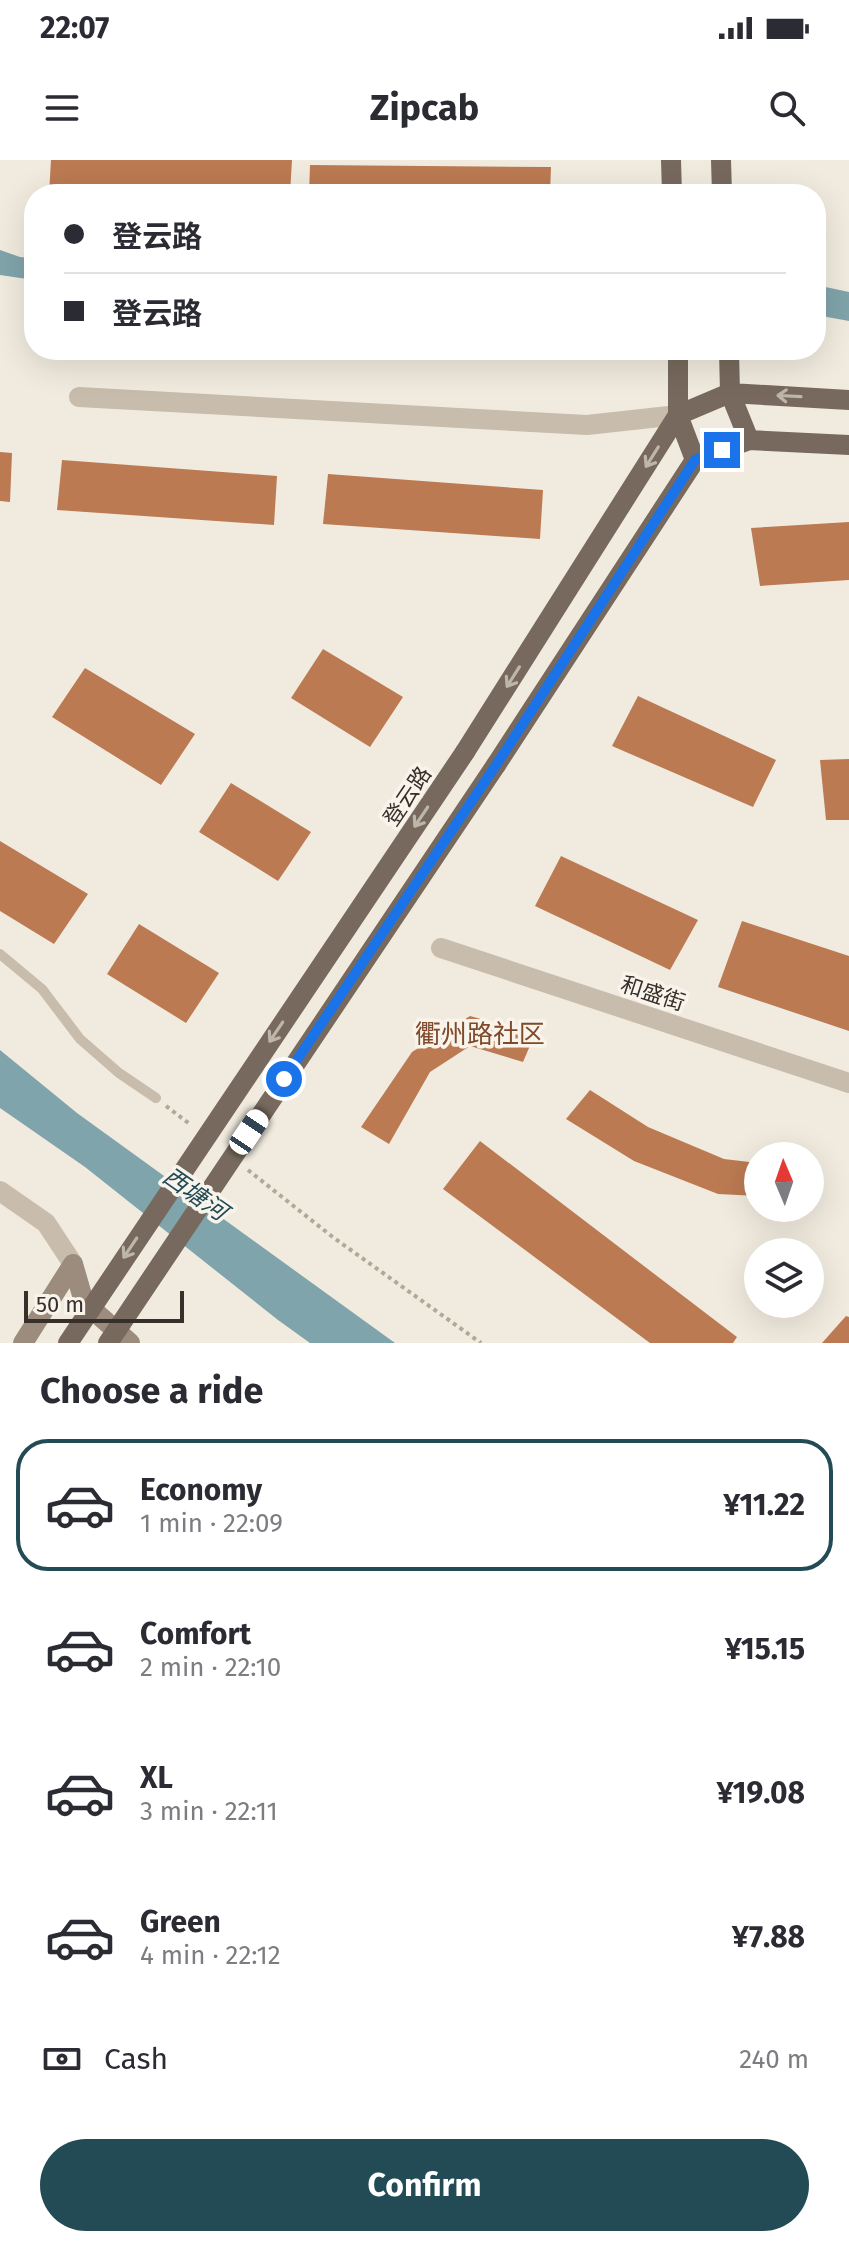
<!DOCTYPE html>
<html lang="en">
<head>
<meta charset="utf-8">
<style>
  body { margin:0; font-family:"Fira Sans","Noto Sans SC",sans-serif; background:#f2f2f3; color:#2b2b33; height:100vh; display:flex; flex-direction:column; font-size:30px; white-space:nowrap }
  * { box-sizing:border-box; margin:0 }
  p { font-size:26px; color:#7c7c81 }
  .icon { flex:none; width:44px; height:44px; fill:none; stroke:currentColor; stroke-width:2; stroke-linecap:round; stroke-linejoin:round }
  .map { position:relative; height:1183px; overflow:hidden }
  .drawer { display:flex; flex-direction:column; background:#fff; flex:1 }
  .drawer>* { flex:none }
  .guide { position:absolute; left:24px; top:24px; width:802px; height:176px; border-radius:32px; box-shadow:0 8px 32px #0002; display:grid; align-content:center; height:176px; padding:0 40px; background:#fff }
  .needle { width:52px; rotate:358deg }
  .buttons { position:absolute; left:744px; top:982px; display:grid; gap:16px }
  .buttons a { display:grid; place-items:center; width:80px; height:80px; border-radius:50%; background:#fff; box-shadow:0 8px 32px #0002; font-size:40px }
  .scale { position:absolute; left:24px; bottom:20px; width:160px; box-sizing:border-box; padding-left:8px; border:4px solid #37302a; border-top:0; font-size:22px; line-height:28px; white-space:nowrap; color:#37302a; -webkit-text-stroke:6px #f9f4eb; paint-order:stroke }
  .end { position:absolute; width:36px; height:36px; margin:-18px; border:10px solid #1a73e8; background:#fff; box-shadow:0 0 0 4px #fff }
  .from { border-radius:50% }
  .car { position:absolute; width:24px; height:48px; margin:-24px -12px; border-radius:10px; box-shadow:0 0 6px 2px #0007; background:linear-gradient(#fff 24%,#345 0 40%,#fff 0 76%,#345 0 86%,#fff 0) }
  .guide b { display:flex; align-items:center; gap:28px; height:76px; font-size:30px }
  .guide b+b { border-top:2px solid #e1e1e2 }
  .guide i { width:20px; height:20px; background:#2b2b33 }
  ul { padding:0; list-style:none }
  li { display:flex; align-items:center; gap:24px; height:132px; margin:0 16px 12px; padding:0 24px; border:4px solid transparent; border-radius:32px }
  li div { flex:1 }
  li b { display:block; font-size:30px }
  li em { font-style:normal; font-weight:700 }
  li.on { border-color:#234b55 }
  li>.icon { width:72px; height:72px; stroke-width:1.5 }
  h2 { padding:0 40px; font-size:36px; line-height:96px }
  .pay { display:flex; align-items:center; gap:20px; height:88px; padding:0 40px; font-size:30px }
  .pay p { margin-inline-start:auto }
  .action { display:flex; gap:16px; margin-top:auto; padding:16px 40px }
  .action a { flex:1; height:92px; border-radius:48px; background:#234b55; color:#fff; font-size:32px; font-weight:700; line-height:92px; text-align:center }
  .status { display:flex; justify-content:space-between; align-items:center; height:56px; padding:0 40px; background:#fff; direction:ltr }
  .status svg { height:22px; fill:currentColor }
  header { display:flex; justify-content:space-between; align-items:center; height:104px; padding:0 40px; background:#fff; font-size:36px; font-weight:700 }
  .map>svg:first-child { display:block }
  .water { fill:#80a4ab }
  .building { fill:#bb7a52 }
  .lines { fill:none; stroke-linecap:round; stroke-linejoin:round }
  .path { stroke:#b4a796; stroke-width:4; stroke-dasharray:4 4; stroke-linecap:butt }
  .lane { stroke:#c8bcac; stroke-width:10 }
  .street { stroke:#c8bcac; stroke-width:20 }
  .secondary { stroke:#9c8c7d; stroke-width:20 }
  .primary { stroke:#77695d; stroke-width:20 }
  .primary-bridge { stroke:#77695d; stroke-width:20 }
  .oneway { stroke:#beb5ab }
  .route { stroke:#1a73e8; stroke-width:10 }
  .labels { text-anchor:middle; stroke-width:7; stroke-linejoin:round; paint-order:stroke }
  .street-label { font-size:22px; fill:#37302a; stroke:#f9f4eb }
  .water-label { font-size:24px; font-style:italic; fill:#234b55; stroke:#f9f4eb }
  .quarter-label { font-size:26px; fill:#7f492a; stroke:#f9f4eb }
</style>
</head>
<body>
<div class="status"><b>22:07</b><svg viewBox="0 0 49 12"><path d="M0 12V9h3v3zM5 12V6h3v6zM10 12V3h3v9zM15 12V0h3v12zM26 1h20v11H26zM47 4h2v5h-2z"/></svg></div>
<header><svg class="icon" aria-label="menu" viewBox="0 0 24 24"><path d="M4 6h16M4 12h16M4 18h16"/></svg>Zipcab<svg class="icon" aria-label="search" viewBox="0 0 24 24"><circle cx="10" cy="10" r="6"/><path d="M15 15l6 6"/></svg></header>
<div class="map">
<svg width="849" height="1183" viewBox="0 0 849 1183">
  <rect width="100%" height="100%" fill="#f1ebdf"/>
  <path class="water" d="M0,90L20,97L34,98V120L0,115Z
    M816,125L849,132V161L816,155Z
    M0,890L77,953L395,1183H310L278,1160L85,1007L0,948Z"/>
  <path class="building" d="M51,0H292L290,34H49Z
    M310,5L551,7L550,34H309Z
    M0,292L12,293L10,342L0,341Z
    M62,300L277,316L274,365L57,350Z
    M328,314L543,330L540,379L323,364Z
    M849,362V420L760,426L751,368Z
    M323,489L403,537L370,587L291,538Z
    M85,508L195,574L161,625L52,557Z
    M638,536L776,600L753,647L612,586Z
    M849,599V660H826L820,600Z
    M231,623L311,672L278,721L199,672Z
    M0,681L88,734L54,784L0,751Z
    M561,696L698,760L670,810L535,746Z
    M742,761L849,796V871L718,827Z
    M139,764L219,813L186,863L107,814Z
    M470,856L535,874L523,902L470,886L430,912L389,984L361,967L412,892Z
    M590,930L648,967L724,999L758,1003V1036L718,1034L634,1001L566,959Z
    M480,981L737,1177L733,1183H650L443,1029Z
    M846,1156L849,1157V1183H822Z"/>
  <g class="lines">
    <path class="path" d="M166,946L191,965
      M248,1010L334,1078L481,1183"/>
    <path class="lane" d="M0,794L42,829L80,879L119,913L156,938"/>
    <path class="street" d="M79,237L587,265L678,255
      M441,788L849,923
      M0,1031L46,1063L73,1104"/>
    <path class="secondary" d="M73,1104L84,1142L130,1183
      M23,1183L73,1104"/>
    <path class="primary" d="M671,0L672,34
      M721,0L722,34
      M678,190V255L695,300
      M729,190L730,233L749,280
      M465,592L678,255L730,233L849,240
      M496,605L695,300L749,280L849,285"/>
    <path class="primary-bridge" d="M68,1183L465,592
      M108,1183L496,605"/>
  </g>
  <defs><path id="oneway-shaft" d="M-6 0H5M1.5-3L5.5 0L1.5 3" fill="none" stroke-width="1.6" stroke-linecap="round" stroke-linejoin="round" transform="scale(2)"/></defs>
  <g class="oneway">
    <use href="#oneway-shaft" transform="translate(789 236) rotate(-177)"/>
    <use href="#oneway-shaft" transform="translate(652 297) rotate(122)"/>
    <use href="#oneway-shaft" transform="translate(513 517) rotate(122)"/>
    <use href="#oneway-shaft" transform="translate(421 657) rotate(124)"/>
    <use href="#oneway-shaft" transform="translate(276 872) rotate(124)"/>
    <use href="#oneway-shaft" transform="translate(130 1088) rotate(124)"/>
  </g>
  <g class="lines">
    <path class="route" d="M284,919L496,605L695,300L722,290"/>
  </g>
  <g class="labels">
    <g class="street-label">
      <text transform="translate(407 636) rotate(-56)" y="8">登云路</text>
      <text transform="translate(653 833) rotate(18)" y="8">和盛街</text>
    </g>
    <g class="water-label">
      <text transform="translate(195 1034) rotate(35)" y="8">西塘河</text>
    </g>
    <g class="quarter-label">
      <text x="480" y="883">衢州路社区</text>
    </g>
  </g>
</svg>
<div class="buttons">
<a><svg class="needle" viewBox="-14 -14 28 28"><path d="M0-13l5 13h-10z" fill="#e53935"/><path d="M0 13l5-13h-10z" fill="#7c7c81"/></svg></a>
<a><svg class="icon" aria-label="layers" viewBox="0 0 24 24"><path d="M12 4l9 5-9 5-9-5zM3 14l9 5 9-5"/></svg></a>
</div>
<div class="scale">50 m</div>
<i class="end from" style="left:284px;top:919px"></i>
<i class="end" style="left:722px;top:290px"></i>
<i class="car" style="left:249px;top:972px;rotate:34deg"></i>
<div class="guide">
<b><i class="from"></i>登云路</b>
<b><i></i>登云路</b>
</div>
</div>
<section class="drawer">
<h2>Choose a ride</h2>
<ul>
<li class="on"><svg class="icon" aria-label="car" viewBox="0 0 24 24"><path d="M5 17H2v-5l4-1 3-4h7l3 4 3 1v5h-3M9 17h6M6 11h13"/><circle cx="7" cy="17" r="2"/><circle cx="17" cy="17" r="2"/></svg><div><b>Economy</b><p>1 min · 22:09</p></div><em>¥11.22</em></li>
<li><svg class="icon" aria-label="car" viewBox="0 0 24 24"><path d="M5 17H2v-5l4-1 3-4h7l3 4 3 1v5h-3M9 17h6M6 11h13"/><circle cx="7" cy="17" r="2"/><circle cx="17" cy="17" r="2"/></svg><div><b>Comfort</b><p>2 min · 22:10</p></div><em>¥15.15</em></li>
<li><svg class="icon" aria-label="car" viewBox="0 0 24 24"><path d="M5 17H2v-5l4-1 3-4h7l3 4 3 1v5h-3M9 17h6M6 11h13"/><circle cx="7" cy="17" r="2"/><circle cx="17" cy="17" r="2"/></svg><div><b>XL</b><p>3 min · 22:11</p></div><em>¥19.08</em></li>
<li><svg class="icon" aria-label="car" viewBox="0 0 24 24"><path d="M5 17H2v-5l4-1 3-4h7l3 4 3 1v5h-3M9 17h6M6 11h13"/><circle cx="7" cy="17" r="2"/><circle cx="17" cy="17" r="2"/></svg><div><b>Green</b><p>4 min · 22:12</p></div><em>¥7.88</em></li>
</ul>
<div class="pay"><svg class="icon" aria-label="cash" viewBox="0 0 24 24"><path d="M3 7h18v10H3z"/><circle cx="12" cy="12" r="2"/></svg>Cash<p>240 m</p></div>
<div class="action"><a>Confirm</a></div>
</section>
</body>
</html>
